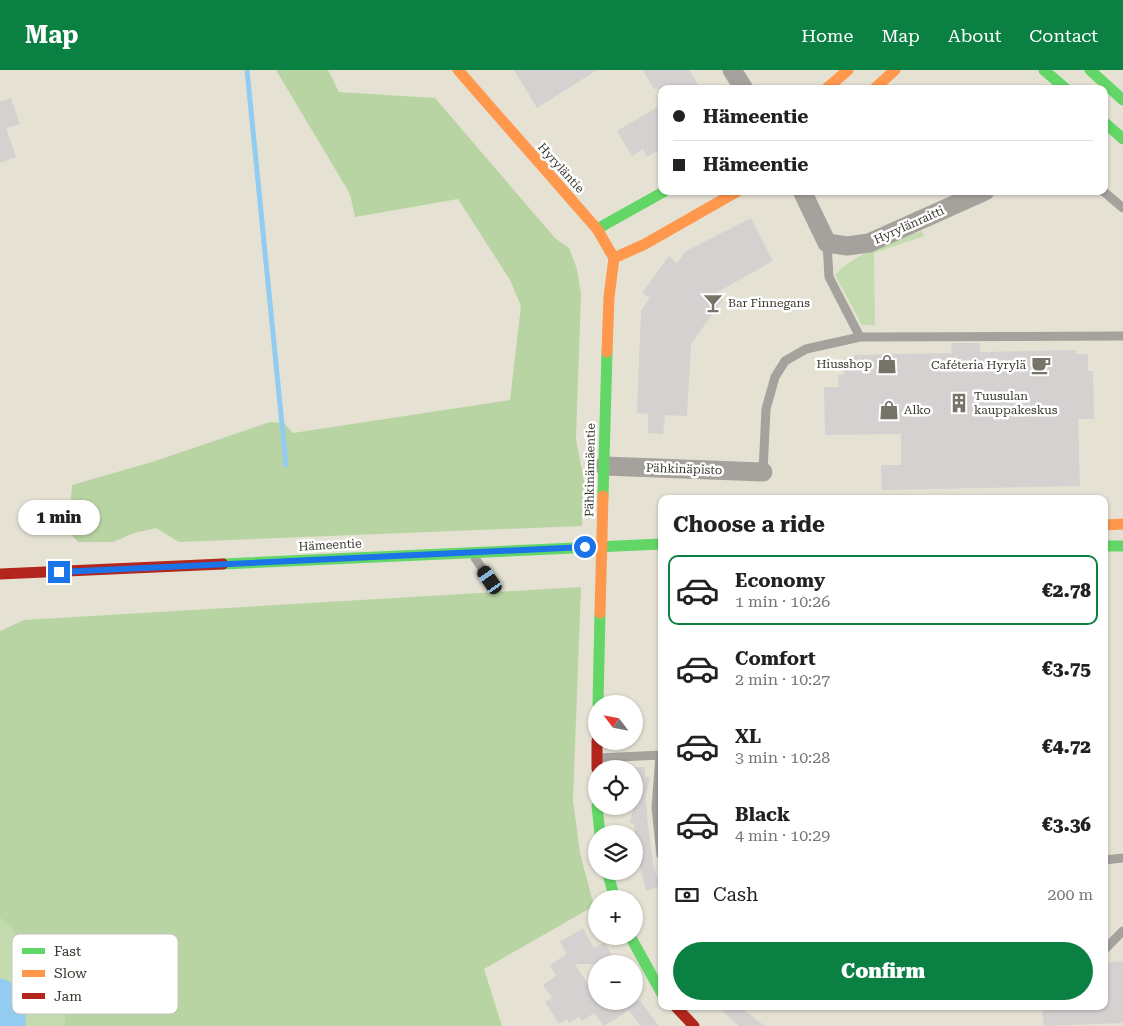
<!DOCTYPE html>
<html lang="en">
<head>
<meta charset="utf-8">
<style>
  body { margin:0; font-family:"Roboto Serif",serif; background:#f6f6f6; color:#222; height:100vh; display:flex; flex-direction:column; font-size:19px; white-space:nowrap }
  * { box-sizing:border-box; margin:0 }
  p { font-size:16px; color:#767676 }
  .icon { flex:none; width:28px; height:28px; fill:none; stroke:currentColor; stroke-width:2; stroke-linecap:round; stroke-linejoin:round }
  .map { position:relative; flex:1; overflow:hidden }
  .side { position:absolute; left:658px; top:425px; width:450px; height:515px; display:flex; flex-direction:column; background:#fff; border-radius:10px; box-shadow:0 1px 4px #0004 }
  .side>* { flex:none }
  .hud { position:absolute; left:658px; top:15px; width:450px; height:110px; border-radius:10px; box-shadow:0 1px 4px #0004; display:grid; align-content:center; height:110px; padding:0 15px; background:#fff }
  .needle { width:32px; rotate:302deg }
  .fabs { position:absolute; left:588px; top:625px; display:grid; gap:10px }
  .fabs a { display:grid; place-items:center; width:55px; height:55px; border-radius:50%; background:#fff; box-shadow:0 1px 4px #0004; font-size:25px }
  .end { position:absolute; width:22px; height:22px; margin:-11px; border:6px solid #1a73e8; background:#fff; box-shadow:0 0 0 2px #fff }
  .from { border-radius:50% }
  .bubble { position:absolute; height:35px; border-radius:18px; background:#fff; box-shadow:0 1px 4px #0004; font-size:16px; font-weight:800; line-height:35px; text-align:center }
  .car { position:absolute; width:15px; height:30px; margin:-15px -8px; border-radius:6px; box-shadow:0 0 4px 1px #0007; background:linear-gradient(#222 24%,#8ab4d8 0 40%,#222 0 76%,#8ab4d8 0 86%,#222 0) }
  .hud b { display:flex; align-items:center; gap:18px; height:48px; font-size:19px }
  .hud b+b { border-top:1px solid #e0e0e0 }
  .hud i { width:12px; height:12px; background:#222 }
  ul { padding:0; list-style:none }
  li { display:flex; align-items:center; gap:15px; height:70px; margin:0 10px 8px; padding:0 5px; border:2px solid transparent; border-radius:10px }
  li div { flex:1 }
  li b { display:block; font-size:19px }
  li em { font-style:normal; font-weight:800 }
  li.on { border-color:#0b8043 }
  li>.icon { width:45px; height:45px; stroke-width:1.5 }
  h2 { padding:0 15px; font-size:22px; line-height:60px }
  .pay { display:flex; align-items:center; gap:12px; height:55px; padding:0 15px; font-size:19px }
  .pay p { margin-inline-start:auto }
  .button { display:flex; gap:10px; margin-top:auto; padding:10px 15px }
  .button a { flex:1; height:58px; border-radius:30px; background:#0b8043; color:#fff; font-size:20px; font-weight:800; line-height:58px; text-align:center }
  header { display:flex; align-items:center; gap:30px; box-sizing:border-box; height:70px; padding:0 25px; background:#0b8043; color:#fff }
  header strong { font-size:24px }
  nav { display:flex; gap:28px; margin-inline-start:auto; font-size:18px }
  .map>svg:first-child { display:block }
  .green { fill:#c3dbae }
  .forest { fill:#b9d4a3 }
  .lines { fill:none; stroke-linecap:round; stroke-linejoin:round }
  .stream { stroke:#92ccf1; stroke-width:5 }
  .river { stroke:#92ccf1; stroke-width:31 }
  .building { fill:#d4d1d0 }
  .lane { stroke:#a5a29d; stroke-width:9 }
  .street { stroke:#a5a29d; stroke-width:19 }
  .fast { stroke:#63d668; stroke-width:11 }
  .slow { stroke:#ff974d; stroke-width:11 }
  .jam { stroke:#b3261e; stroke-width:11 }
  .slow-bridge { stroke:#ff974d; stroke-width:11 }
  .route { stroke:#1a73e8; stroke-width:6 }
  .labels { text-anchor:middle; stroke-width:5; stroke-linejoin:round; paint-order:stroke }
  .street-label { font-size:12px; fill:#3a382f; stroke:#fff }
  .poi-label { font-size:12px; fill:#3a382f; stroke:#fff; text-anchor:start }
  .key { fill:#fff; stroke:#c4c3c1; stroke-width:1 }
  .key-label { font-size:14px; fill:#3a382f }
</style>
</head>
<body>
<header>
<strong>Map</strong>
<nav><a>Home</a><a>Map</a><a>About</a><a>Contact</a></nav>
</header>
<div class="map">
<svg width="1123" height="956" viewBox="0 0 1123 956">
  <rect width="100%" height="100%" fill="#e5e2d4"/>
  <path class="green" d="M922,161L924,166L874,183L875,255H862L835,205C857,181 893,172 922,161Z
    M0,848L13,860L65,943L64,956H0Z"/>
  <path class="forest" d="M276,0H328L339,22L435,28L555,168L569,178L577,199L581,224L576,369L584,411L582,456L179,472L156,458L134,463L113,472H78L68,461L72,415L152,392L270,352L284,353L293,363L510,330L521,236L510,210L458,129L355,147L350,124Z
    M581,517L573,730L580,783L594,836L484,899L502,956H64L65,943L13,860L0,848V561L24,550Z"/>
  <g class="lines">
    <path class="stream" d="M247,0L286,395"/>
    <path class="river" d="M0,924L10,944V956"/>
  </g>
  <path class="building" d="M514,0H597L537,38Z
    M643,0H689L701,19H654Z
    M11,28L20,54L6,58L16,87L0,93V32Z
    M661,35V79L647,87L643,79L632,86L617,61Z
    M751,148L773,191L716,223L723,229L691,274L687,346L665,345L663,364L648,363V344L637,343L641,241L650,228L642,223L669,186L677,193L686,181Z
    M951,273H980V282L1076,280V284H1088V301H1093L1094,349H1078L1080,416L882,420L881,395H901V364L825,365L824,317H839L838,305H844V288H854V285L952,283Z
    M635,697H645V707H650L646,726L647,746L653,794L660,816L646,821L637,783L634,754L630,753L634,736Z
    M583,858L594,878L605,872L616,894H575L596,927V931H643L641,932L659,956H640L629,940L604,956L594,943L582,951L579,947L569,953L567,949L559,954L545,932L552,928L543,915L556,906L550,895L567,884L560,872Z
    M1123,891V953L1044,956L1042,941L1082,936H1105L1104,893Z
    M717,936H738L765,956H739Z"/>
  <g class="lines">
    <path class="lane" d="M1103,121L1123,138
      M827,173L829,207L860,267
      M763,402L766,339L775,307L785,291L806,279L860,267L1123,266
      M475,488L490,510
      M660,685L656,738L661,785
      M599,688L661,685
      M1104,790L1123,788
      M1104,880L1123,861"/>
    <path class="street" d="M732,0L744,19
      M802,121L827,173L847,176L869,173L985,121
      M604,396L763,402"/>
    <path class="fast" d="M1044,0L1066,19
      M1090,0L1123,30
      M1104,52L1123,69
      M597,159L665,121
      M603,426L607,282
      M1104,476H1123
      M223,494L661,474
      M598,634L600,543
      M597,736L600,764
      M607,801L615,829
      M630,866L661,922"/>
    <path class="slow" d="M458,0L597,159L614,188L609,227L607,282
      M826,19L848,0
      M874,19L895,0
      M614,188L645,174L738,121
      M1104,455L1123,454"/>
    <path class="jam" d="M0,504L223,494
      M597,671V699
      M675,936L694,956"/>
    <path class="slow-bridge" d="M600,543L603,426"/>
  </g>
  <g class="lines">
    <path class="route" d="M59,502L585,477"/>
  </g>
  <defs>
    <symbol id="bar-bare" viewBox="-9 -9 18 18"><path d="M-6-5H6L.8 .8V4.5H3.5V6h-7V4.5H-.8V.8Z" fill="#767469" stroke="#fff" stroke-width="2.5" paint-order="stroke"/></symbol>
    <symbol id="shop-bare" viewBox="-9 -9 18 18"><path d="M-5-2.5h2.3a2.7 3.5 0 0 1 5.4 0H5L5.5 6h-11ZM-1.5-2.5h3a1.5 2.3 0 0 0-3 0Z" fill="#767469" stroke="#fff" stroke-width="2.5" paint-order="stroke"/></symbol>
    <symbol id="cafe-bare" viewBox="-9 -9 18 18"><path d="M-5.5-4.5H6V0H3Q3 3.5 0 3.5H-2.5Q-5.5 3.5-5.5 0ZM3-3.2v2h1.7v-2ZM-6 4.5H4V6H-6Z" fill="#767469" stroke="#fff" stroke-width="2.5" paint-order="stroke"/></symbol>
    <symbol id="building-bare" viewBox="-9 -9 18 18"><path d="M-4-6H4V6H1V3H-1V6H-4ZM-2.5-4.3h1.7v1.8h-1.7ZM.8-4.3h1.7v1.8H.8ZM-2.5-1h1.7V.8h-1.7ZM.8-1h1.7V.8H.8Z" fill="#767469" stroke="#fff" stroke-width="2.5" paint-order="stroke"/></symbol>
  </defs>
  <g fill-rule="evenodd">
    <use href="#bar-bare" x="699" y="219" width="28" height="28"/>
    <use href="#shop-bare" x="873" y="280" width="28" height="28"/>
    <use href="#cafe-bare" x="1027" y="281" width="28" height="28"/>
    <use href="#building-bare" x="945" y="319" width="28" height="28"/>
    <use href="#shop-bare" x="875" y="326" width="28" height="28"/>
  </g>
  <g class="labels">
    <g class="street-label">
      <text transform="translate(561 98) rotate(48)" y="4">Hyryläntie</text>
      <text transform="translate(909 155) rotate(-24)" y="4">Hyrylänraitti</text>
      <text transform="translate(684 399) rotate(2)" y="4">Pähkinäpisto</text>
      <text transform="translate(590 400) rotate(-89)" y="4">Pähkinämäentie</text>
      <text transform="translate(330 475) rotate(-3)" y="4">Hämeentie</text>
    </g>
    <g class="poi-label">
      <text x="728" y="237">Bar Finnegans</text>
      <text x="872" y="298" text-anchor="end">Hiusshop</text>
      <text x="1026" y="299" text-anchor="end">Caféteria Hyrylä</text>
      <text x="974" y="330">Tuusulan<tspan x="974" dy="14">kauppakeskus</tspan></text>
      <text x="904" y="344">Alko</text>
    </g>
  </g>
  <rect x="12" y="864" width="166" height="80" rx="8" class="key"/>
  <rect x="22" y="878" width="23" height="6" fill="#63d668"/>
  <rect x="22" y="900" width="23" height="7" fill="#ff974d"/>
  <rect x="22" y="923" width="23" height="6" fill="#b3261e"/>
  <g class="key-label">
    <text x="54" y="886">Fast</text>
    <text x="54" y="908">Slow</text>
    <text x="54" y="931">Jam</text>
  </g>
</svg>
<div class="fabs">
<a><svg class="needle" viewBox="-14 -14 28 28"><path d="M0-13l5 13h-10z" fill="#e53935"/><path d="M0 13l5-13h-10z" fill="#767676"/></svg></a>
<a><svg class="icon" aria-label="locate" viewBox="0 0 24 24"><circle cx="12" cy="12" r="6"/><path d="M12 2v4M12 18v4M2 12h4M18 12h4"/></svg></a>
<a><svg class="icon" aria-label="layers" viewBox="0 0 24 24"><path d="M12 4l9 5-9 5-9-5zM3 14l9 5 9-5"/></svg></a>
<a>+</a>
<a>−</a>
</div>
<i class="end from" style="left:585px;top:477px"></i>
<i class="end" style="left:59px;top:502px"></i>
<div class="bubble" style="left:18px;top:430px;width:82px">1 min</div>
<i class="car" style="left:490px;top:510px;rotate:325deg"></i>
<div class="hud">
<b><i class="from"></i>Hämeentie</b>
<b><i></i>Hämeentie</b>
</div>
<section class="side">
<h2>Choose a ride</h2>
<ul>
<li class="on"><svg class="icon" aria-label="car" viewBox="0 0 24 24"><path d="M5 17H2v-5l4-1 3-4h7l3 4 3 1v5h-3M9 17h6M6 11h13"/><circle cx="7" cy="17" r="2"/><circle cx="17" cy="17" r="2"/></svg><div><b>Economy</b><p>1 min · 10:26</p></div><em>€2.78</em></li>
<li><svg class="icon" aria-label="car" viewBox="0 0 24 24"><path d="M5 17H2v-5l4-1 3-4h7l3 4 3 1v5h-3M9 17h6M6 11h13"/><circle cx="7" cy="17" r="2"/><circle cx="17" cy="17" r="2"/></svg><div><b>Comfort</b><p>2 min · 10:27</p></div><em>€3.75</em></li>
<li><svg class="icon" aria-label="car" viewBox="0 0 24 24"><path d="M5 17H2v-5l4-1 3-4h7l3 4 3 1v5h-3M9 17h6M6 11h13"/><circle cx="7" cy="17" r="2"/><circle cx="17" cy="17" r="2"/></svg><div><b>XL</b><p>3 min · 10:28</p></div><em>€4.72</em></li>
<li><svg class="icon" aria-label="car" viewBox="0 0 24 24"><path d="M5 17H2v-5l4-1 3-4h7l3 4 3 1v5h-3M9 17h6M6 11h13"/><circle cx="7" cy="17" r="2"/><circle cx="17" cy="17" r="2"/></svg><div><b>Black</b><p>4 min · 10:29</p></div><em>€3.36</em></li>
</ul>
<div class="pay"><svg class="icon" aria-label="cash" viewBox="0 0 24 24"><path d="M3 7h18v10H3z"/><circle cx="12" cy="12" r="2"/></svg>Cash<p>200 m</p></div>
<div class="button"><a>Confirm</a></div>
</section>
</div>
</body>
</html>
